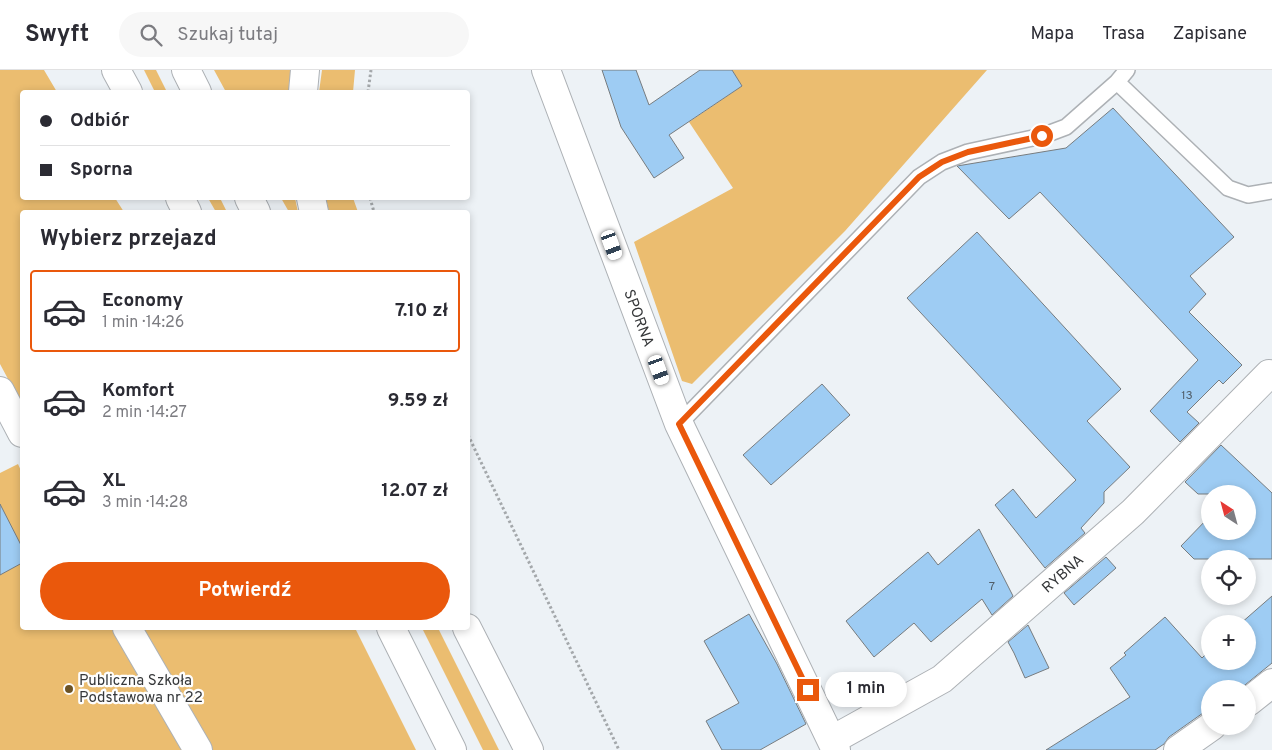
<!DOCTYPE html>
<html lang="pl">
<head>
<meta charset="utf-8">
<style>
  body { margin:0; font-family:Overpass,sans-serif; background:#f7f7f7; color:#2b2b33; height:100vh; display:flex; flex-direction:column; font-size:19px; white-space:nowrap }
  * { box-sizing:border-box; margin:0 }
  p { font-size:16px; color:#7c7c81 }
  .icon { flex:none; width:28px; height:28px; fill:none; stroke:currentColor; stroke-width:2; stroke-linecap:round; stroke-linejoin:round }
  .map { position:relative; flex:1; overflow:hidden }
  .details { position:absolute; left:20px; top:140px; width:450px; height:420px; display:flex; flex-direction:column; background:#fff; border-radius:5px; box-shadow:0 2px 8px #0003 }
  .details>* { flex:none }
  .guide { position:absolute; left:20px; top:20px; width:450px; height:110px; border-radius:5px; box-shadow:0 2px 8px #0003; display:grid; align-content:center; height:110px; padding:0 20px; background:#fff }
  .needle { width:32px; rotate:324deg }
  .fabs { position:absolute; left:1201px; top:415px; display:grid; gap:10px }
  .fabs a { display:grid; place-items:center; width:55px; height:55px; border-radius:50%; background:#fff; box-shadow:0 2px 8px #0003; font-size:25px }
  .end { position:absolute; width:22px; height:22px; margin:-11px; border:6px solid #ea580c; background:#fff; box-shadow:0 0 0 2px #fff }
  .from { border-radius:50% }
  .bubble { position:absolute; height:35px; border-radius:18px; background:#fff; box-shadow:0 2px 8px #0003; font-size:16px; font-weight:700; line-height:35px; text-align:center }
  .car { position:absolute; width:15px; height:30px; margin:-15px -8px; border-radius:6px; box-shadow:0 0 4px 1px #0007; background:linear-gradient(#fff 24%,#345 0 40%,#fff 0 76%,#345 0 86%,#fff 0) }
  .guide b { display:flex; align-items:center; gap:18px; height:48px; font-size:19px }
  .guide b+b { border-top:1px solid #e1e1e2 }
  .guide i { width:12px; height:12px; background:#2b2b33 }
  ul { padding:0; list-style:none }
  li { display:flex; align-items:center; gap:15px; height:82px; margin:0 10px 8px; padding:0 10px; border:2px solid transparent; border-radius:5px }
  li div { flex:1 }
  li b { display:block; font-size:19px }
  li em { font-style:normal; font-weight:700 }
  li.active { border-color:#ea580c }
  li>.icon { width:45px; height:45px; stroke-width:1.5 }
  h2 { padding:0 20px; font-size:22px; line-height:60px }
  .action { display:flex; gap:10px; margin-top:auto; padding:10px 20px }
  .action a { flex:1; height:58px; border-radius:30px; background:#ea580c; color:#fff; font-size:20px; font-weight:700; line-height:58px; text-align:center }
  header { display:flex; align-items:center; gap:30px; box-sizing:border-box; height:70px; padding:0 25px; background:#fff; border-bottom:1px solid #e1e1e2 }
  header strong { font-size:24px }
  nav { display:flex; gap:28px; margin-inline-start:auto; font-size:18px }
  .search { width:350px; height:45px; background:#f7f7f7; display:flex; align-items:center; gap:12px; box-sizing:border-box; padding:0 18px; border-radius:28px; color:#7c7c81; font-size:19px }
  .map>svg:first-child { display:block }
  .green { fill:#ebbd70 }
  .building { fill:#9eccf3; stroke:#777c7f }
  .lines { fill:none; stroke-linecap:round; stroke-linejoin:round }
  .service-casing { stroke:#adb1b5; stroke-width:18 }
  .minor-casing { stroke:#adb1b5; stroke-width:30 }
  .primary-casing { stroke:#adb1b5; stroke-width:30 }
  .path { stroke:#a4a8ab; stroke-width:3; stroke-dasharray:2.5 2.5; stroke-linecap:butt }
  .service { stroke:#fff; stroke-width:15 }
  .minor { stroke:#fff; stroke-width:28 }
  .primary { stroke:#fff; stroke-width:28 }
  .route { stroke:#ea580c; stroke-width:6 }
  .poi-dot { fill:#6d5324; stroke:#fefefe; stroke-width:2 }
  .labels { text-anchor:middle; stroke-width:4.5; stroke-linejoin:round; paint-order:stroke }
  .number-label { font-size:12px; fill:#505d68 }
  .street-label { font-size:15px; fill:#36383a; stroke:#fefefe }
  .poi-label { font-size:15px; fill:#36383a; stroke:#fefefe; text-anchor:start }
</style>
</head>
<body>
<header>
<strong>Swyft</strong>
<div class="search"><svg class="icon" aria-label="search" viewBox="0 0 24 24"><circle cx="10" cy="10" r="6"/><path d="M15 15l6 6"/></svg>Szukaj tutaj</div>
<nav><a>Mapa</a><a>Trasa</a><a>Zapisane</a></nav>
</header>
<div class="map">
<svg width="1272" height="680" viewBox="0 0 1272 680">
  <rect width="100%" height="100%" fill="#edf2f6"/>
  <path class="green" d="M0,0H44L57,22H22V128H115L124,142H22V335L0,294Z
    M144,0H156L167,22H155Z
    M214,0H293L291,22H226Z
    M322,0H355L353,22H319Z
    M732,0H987L845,161L692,314L682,311L634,172L733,118L689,52L742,16Z
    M208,128H220L227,142H216Z
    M281,128H295L298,142H289Z
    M326,128H353L358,142H329Z
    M18,394L22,403V558H355L416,680H0V403Z
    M422,558H438L499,680H483Z"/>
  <path class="building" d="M602,0H636L649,35L700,0H732L742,16L669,65L684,88L654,108L621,57Z
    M1113,38L1234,167L1190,206L1206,224L1189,242L1242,295L1223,314L1219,310L1187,342L1199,353L1180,372L1150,341L1198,290L1040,122L1009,149L957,96L1066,78Z
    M977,162L1121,319L1087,351L1130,397L1104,422V433L1081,458L1085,463L1045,498L995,435L1013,419L1036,448L1076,410L907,228Z
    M822,314L850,345L771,415L743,385Z
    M1221,375L1272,423V489H1194L1181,476L1210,446V461H1248V424H1198L1185,412Z
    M0,434L22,477V493L0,505Z
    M979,459L1013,526L992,545L982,529L931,572L914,553L874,587L846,551L928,482L938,495Z
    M1106,487L1116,498L1074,535L1064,523Z
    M1272,526V593L1240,619H1210V641L1203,643L1169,667L1164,674L1155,680H1046L1130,627L1110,598L1126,585L1124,583L1165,547L1202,588L1210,580V591H1248V554H1240Z
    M749,544L777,594L806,654L760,680H722L706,651L739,633L704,571Z
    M1028,555L1049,598L1025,608L1014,583L1008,572Z"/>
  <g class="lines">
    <defs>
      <path id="service" d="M1117,12L1127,0
        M679,354L919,107L942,92L968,82L1042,66L1066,57L1117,12L1228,118L1248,125L1272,121"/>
      <g id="minor">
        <path id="s1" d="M546,0L679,354L836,680"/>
        <path d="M0,321L22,363"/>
        <path d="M127,558L198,680"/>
        <path d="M1248,632L1272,613"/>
        <path id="s2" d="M832,670L942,609L1133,442L1269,304"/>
        <path d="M1178,680L1212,656"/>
      </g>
      <path id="primary" d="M116,0L128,22
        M186,0L197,22
        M303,22L305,0
        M180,128L187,142
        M249,128L256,142
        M311,128L314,142
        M391,558L452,680
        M467,558L529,680"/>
    </defs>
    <use href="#service" class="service-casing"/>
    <use href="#minor" class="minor-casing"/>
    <use href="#primary" class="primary-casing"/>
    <path class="path" d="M368,22L371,0
      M370,128L374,142
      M468,365L619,680"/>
    <use href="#service" class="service"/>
    <use href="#minor" class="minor"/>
    <use href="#primary" class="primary"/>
  </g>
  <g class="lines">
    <path class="route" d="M808,620L679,354L919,107L942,92L968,82L1042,66"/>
  </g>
  <circle class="poi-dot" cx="69" cy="619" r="5"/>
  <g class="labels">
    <g class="number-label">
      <text x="1187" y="329">13</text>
      <text x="992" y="520">7</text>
    </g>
    <g class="street-label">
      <text dy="5" stroke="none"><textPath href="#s1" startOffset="265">SPORNA</textPath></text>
      <text dy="5" stroke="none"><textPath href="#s2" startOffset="286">RYBNA</textPath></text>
    </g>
    <g class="poi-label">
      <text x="79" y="615">Publiczna Szkoła<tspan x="79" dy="17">Podstawowa nr 22</tspan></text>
    </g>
  </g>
</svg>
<div class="fabs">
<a><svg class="needle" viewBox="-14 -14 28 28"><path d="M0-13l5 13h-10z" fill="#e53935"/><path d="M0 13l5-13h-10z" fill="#7c7c81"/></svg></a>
<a><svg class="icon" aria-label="locate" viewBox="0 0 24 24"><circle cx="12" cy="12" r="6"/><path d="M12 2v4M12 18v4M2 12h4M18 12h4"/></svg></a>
<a>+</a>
<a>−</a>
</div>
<i class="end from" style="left:1042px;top:66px"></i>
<i class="end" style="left:808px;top:620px"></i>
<div class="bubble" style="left:825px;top:602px;width:82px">1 min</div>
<i class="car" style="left:612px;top:175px;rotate:160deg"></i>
<i class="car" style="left:659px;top:300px;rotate:160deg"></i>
<div class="guide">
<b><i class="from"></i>Odbiór</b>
<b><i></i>Sporna</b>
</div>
<section class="details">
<h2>Wybierz przejazd</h2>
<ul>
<li class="active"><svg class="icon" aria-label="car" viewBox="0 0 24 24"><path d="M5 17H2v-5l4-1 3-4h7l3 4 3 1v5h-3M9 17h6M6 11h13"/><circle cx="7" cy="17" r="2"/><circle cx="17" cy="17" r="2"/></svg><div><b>Economy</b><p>1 min · 14:26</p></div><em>7.10 zł</em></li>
<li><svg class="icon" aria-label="car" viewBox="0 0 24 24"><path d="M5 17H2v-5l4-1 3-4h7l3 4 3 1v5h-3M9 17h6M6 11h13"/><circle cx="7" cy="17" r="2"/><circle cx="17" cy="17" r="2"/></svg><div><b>Komfort</b><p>2 min · 14:27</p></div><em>9.59 zł</em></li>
<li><svg class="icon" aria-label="car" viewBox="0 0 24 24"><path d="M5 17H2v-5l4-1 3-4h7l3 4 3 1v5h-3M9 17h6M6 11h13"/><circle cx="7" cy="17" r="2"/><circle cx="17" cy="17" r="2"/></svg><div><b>XL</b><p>3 min · 14:28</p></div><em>12.07 zł</em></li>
</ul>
<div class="action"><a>Potwierdź</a></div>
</section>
</div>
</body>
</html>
